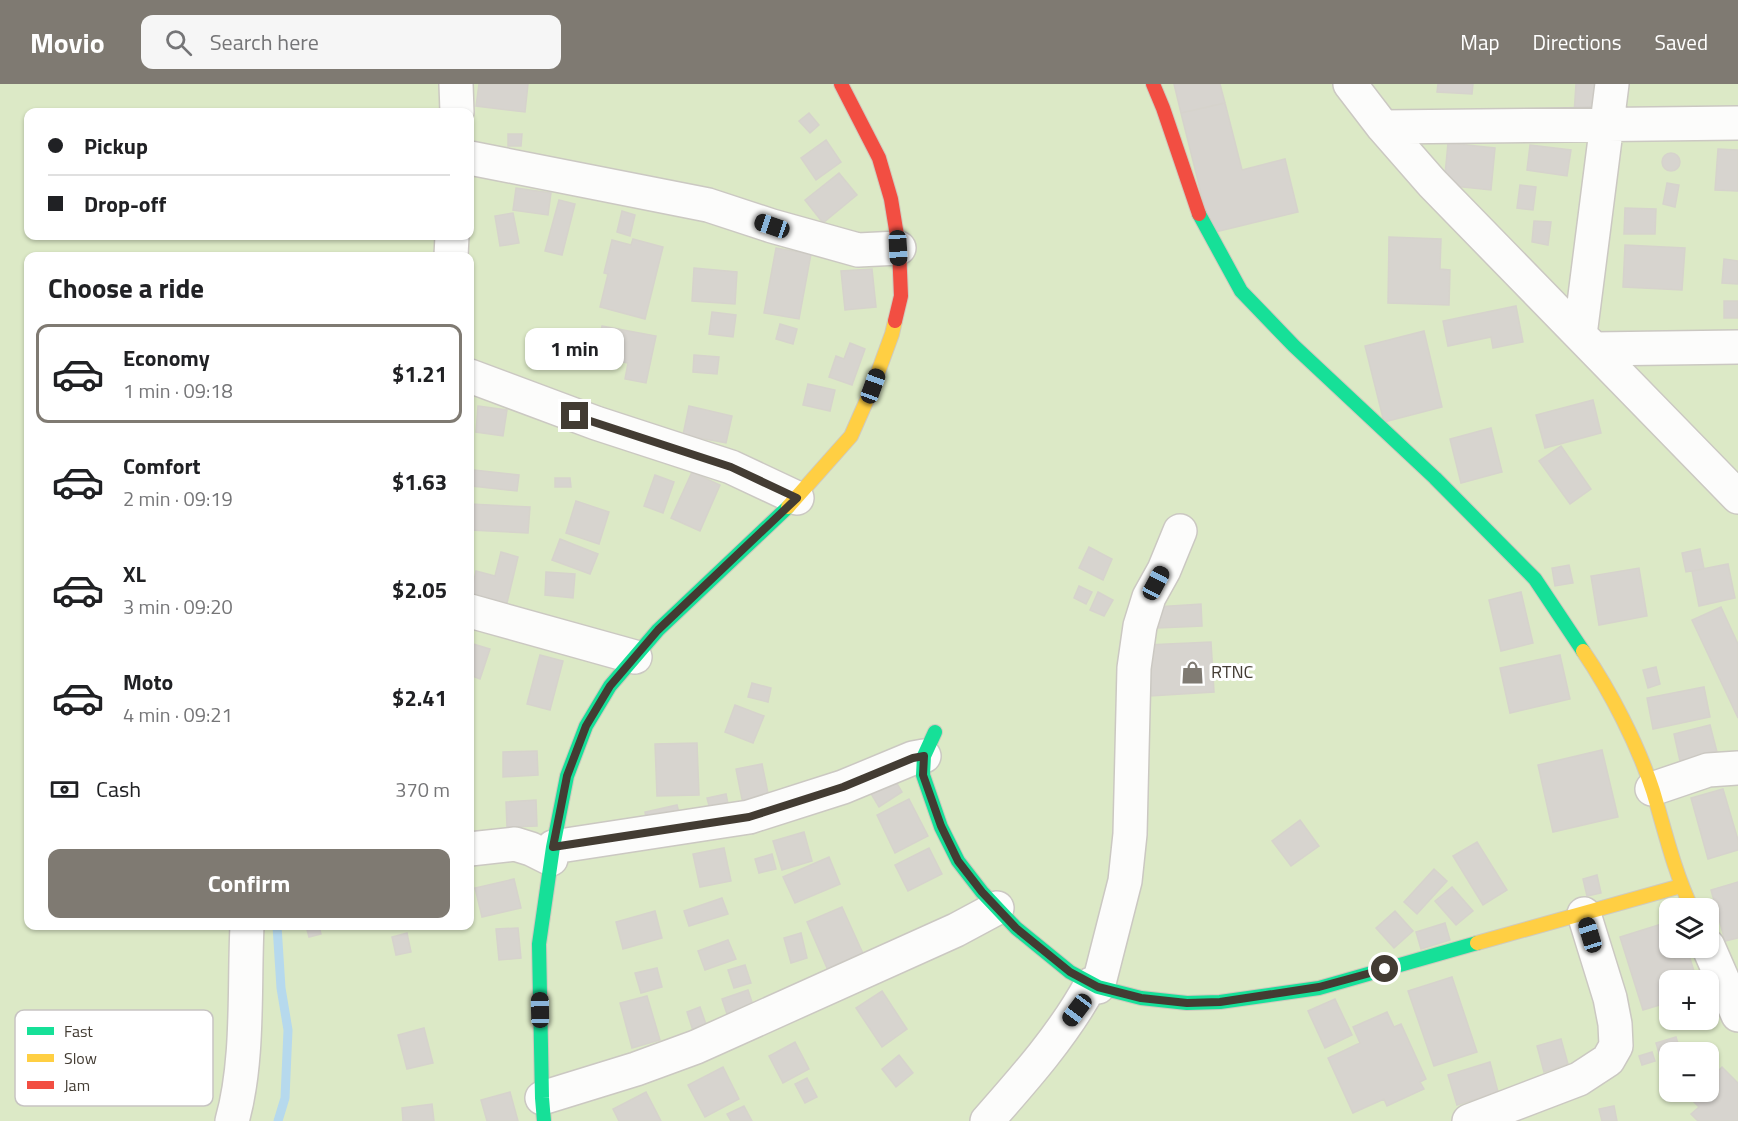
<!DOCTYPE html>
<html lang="en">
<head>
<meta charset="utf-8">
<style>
  body { margin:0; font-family:"Titillium Web",sans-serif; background:#f6f6f6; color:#202124; height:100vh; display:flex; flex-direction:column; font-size:22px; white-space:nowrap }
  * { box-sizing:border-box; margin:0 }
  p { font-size:20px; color:#757577 }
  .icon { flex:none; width:33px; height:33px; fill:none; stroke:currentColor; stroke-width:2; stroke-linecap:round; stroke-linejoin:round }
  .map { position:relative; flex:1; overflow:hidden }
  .panel { position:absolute; left:24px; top:168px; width:450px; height:678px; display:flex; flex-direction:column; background:#fff; border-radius:12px; box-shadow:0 2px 4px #0004 }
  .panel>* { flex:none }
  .guide { position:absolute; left:24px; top:24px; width:450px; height:132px; border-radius:12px; box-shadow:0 2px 4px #0004; display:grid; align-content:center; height:132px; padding:0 24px; background:#fff }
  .controls { position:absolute; left:1659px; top:814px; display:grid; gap:12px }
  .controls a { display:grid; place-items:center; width:60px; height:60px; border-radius:12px; background:#fff; box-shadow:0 2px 4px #0004; font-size:30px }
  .end { position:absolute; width:27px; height:27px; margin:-14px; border:8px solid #433c33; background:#fff; box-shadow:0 0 0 3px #fff }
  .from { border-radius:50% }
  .bubble { position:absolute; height:42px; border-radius:12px; background:#fff; box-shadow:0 2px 4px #0004; font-size:20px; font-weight:700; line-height:42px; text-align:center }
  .car { position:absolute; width:18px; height:36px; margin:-18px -9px; border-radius:8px; box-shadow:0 0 4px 2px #0007; background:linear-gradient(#222 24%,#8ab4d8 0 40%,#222 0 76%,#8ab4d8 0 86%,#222 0) }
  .guide b { display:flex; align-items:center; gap:21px; height:57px; font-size:22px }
  .guide b+b { border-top:2px solid #e0e0e0 }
  .guide i { width:15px; height:15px; background:#202124 }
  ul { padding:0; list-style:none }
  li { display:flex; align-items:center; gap:18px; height:99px; margin:0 12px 9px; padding:0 12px; border:3px solid transparent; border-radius:12px }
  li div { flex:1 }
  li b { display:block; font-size:22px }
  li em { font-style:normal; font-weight:700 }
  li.active { border-color:#7f7a72 }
  li>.icon { width:54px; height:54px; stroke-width:1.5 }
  h2 { padding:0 24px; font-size:27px; line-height:72px }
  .pay { display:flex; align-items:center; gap:15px; height:66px; padding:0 24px; font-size:22px }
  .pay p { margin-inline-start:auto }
  .action { display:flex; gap:12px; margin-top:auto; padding:12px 24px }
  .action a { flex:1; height:69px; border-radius:12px; background:#7f7a72; color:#fff; font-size:24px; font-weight:700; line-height:69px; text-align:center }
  header { display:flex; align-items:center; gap:36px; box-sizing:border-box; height:84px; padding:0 30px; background:#7f7a72; color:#fff }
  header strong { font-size:28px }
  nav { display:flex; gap:33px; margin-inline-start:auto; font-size:21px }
  .search { width:420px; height:54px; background:#f6f6f6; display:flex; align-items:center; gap:15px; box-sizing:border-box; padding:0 21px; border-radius:12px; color:#757577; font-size:22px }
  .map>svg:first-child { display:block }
  .green { fill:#dce9c6; fill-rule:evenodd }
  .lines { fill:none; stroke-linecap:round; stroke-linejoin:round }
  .stream { stroke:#b6d9ed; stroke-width:9 }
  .building { fill:#d7d4cf; stroke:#d6d3cc; stroke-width:1.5 }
  .street-casing { stroke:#cbc8c2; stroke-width:36 }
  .fast-casing { stroke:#cfcabe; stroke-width:16 }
  .slow-casing { stroke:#cfcabe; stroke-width:16 }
  .jam-casing { stroke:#cfcabe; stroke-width:16 }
  .street { stroke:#fcfcfb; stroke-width:33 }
  .fast { stroke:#16e098; stroke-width:14 }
  .slow { stroke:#ffcf43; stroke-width:14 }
  .jam { stroke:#f24e42; stroke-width:14 }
  .route { stroke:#433c33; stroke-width:8 }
  .labels { text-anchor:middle; stroke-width:6; stroke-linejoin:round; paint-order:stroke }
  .poi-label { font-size:18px; fill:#433c33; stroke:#fff; text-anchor:start }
  .key { fill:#fff; stroke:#c7c4c2; stroke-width:1.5 }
  .key-label { font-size:16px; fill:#433c33 }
</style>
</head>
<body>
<header>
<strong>Movio</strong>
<div class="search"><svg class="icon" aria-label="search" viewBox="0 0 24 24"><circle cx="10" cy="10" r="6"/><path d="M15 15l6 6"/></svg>Search here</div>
<nav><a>Map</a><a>Directions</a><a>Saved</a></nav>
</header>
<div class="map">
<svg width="1738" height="1037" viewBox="0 0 1738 1037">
  <rect width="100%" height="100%" fill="#eeece6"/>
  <path class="green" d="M0,0H1738V1037H0ZM28,28H470V152H28ZM28,172H470V842H28ZM1670,825H1708V864H1670ZM1670,897H1708V936H1670ZM1670,969H1708V1008H1670Z"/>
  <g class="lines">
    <path class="stream" d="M277,842L281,904L288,946L285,1014L278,1037"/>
  </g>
  <path class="building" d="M479,0H528L525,28L476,22Z
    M1174,0H1220L1225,19L1181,29Z
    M1438,0H1473L1472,10L1437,8Z
    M1576,0H1597L1595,32L1574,30Z
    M1225,19L1242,86L1285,75L1298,128L1211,149L1181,29Z
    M809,29L819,41L810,49L799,37Z
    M508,50H522L521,62H508Z
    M826,56L841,78L816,96L801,74Z
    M1448,59L1495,64L1491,106L1444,101Z
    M1530,61L1571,66L1567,92L1527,86Z
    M1718,65L1738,66V107L1715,106Z
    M1662 78a9 9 0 1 1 18 0a9 9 0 1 1-18 0Z
    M839,89L857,111L823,139L805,116Z
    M1667,99L1679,101L1675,123L1663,120Z
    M1520,101L1536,103L1533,126L1517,124Z
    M516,104L551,109L548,131L513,126Z
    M559,116L575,120L562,171L545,167Z
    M1625,124L1656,125L1655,150H1624Z
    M622,127L635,131L630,152L617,148Z
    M513,129L519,159L500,162L495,132Z
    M1534,137L1551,138L1548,161L1532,158Z
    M1389,153L1441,155L1440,185L1450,186L1449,221L1388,219Z
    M633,155L663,163L645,235L600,223L608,190L604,189L612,156L631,161Z
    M1625,161L1685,164L1682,206L1623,203Z
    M776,164L811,170L799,235L764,229Z
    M1724,175L1738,177V200L1722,199Z
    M694,184L737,188L735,220L692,217Z
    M872,185L876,223L845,226L841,187Z
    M1724,217H1738V234H1724Z
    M1516,222L1523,258L1493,264L1491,253L1448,262L1443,237Z
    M712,228L736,231L733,253L709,250Z
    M780,240L797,245L793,260L776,255Z
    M602,242L656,252L646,299L625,295L628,279L596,273Z
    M1424,247L1442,323L1384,338L1365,262Z
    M850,259L865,265L852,301L829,293L836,272L844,275Z
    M576,261L589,262L588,285H576Z
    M694,271L719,273L717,290L693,288Z
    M808,300L835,306L830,327L803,321Z
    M1593,316L1601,349L1545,364L1536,331Z
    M478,322L507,326L503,352L476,348Z
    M689,322L732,332L726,359L683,351Z
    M1491,344L1502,388L1461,399L1450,355Z
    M1561,362L1591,405L1570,420L1539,377Z
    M474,386L519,391L517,407L472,402Z
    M692,388L720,401L700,447L671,434Z
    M655,391L674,398L663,429L644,422Z
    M555,394H570L571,403H555Z
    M576,417L609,428L599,460L566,449Z
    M470,420L530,423L528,449L470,446Z
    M560,455L598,470L590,490L552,476Z
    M1089,463L1112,475L1103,496L1079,484Z
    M1700,465L1704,485L1686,488L1682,469Z
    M501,468L518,473L506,523L470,515L476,487L495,492Z
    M1728,480L1735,514L1699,522L1692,487Z
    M1569,481L1573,499L1555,502L1552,484Z
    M1639,484L1647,532L1599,541L1591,492Z
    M546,488L575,490L573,514L545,511Z
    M1079,502L1092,508L1086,520L1074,514Z
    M1098,508L1113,516L1104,532L1090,526Z
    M1521,508L1533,559L1501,567L1489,516Z
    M1201,520L1202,542L1158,544L1156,523Z
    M1721,523L1738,560V634L1692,536Z
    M1211,558L1214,608L1150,612L1146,561Z
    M470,559L490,565L480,595L470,591Z
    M540,571L563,577L550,626L527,620Z
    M1560,571L1570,615L1510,629L1500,584Z
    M1656,583L1660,600L1648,604L1643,586Z
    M752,599L771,604L768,618L748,613Z
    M1704,603L1710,633L1653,645L1647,614Z
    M735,621L764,632L753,659L725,648Z
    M1710,641L1717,668L1680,677L1674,650Z
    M697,659L699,711L657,712L655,660Z
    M1602,666L1618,733L1553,748L1538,681Z
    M537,667L538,691L503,693V668Z
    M762,680L769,714L743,720L736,685Z
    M893,693L902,708L879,723L870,708Z
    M1723,705L1738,756V766L1708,775L1691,714Z
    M726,710L730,729L712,733L707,714Z
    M909,715L928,752L895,769L877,731Z
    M536,716L537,742L507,743L506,718Z
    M677,721L681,736L648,743L645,728Z
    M1300,736L1319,762L1291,782L1272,757Z
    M804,748L812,777L782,786L773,757Z
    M1477,758L1507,806L1483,821L1453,772Z
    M724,764L731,797L700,803L693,770Z
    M929,764L942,790L908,807L895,781Z
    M772,770L776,785L759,789L755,775Z
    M829,773L840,800L795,819L783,793Z
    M1434,785L1447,797L1417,830L1404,818Z
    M1597,791L1601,809L1587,812L1583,795Z
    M514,795L521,824L482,833L475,804Z
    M1738,798V854L1725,857L1711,806Z
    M1452,803L1473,827L1456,841L1435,817Z
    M722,814L728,830L689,842L684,827Z
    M842,823L866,876L830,891L807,838Z
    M655,827L662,854L623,865L616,838Z
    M1395,827L1413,847L1394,864L1376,844Z
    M1445,839L1450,856L1421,865L1416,848Z
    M1665,839L1670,853V864H1673L1675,872L1688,868L1697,897H1670V934H1667L1663,920L1643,926L1620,853Z
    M306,842H319L321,850L309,853Z
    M518,844L521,874L499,876L496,845Z
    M407,849L411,868L396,871L392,853Z
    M801,849L807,874L791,879L784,854Z
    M728,856L736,875L705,886L698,867Z
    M745,881L751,899L734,904L728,886Z
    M657,884L662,903L641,909L635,889Z
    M1452,893L1477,968L1434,982L1408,907Z
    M748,906L754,924L728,933L722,915Z
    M882,907L907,945L882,963L856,924Z
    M647,912L660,956L632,964L620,919Z
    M1335,915L1352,951L1325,964L1308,927Z
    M700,923L709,949L695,953L687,928Z
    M1387,928L1394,943L1401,940L1426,995L1420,998L1424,1005L1387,1022L1384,1015L1353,1029L1328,974L1360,959L1353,943Z
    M424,944L433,979L407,985L398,951Z
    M1676,953L1681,969H1670V973L1661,976L1656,959Z
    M1561,955L1568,980L1544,988L1537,962Z
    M795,958L809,985L783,999L769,972Z
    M1652,968L1655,977L1642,981L1639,972Z
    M899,971L913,989L896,1003L882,985Z
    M1490,978L1498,1008L1457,1021L1448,991Z
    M723,983L739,1015L705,1033L688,1001Z
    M1722,983L1738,999V1037H1698L1691,1030L1699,1023L1691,1015L1698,1008H1708V997Z
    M807,994L817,1013L805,1019L795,1000Z
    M510,1008L518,1037H487L481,1016Z
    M646,1008L661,1037H619L613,1025Z
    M432,1020L434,1037H403L402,1024Z
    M744,1022L752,1037H731L727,1030Z
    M1614,1022L1617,1037H1602L1599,1025Z"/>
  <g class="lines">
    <defs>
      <path id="street" d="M456,0L457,28
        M1350,0L1383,43L1432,99L1738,413
        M1383,43L1738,39
        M470,74L708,121L772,142L858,166L899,164
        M451,172L452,152
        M1580,251L1612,0
        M1594,265L1738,263
        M470,292L596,339L731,383L797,414
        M470,527L635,573
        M1652,705L1708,686L1738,684
        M553,763L749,733L843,703L913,674L924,672
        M470,765L515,760L531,765L551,775
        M1708,862L1738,931
        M1098,903L1125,797L1130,750L1134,584L1140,542L1149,513L1164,486L1180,447
        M542,1014L636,985L696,963L956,846L997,824
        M232,1037C249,977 244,904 247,842
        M987,1037C1025,994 1064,950 1091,900
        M1469,1037L1579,995L1608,976L1616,962L1615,940L1610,914L1584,830"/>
      <path id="fast" d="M1199,130L1241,207L1294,262L1435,394L1535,495L1583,567
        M935,648L924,672L923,691L941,743L958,777L982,808L1016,844L1070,888L1098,903L1141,914L1187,919L1220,918L1319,904L1477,859
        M544,1037L542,1014L539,860L553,763L567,692L586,642L610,602L658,546L788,423"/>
      <path id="slow" d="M788,423L851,352L873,302L892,250L895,237
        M1583,567C1611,608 1638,661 1653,707C1665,747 1674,787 1692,825
        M1477,859L1681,802"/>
      <path id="jam" d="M841,0L879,74L891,115L899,164L901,212L895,237
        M1153,0L1163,24L1199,130"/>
    </defs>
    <use href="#street" class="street-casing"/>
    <use href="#fast" class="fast-casing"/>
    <use href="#slow" class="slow-casing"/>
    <use href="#jam" class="jam-casing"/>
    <use href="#street" class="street"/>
    <use href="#fast" class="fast"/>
    <use href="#slow" class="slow"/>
    <use href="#jam" class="jam"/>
  </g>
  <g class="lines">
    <path class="route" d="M575,332L731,383L797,414L658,546L610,602L586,642L567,692L553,763L749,733L843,703L913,674L924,672L923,691L941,742L958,777L982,808L1016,844L1070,888L1098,903L1141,914L1187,919L1220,918L1319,903L1385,885"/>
  </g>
  <defs>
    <symbol id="shop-bare" viewBox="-9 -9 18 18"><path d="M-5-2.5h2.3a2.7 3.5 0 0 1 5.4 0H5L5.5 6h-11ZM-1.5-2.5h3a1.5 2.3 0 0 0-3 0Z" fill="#7f7a72" stroke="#fff" stroke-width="2.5" paint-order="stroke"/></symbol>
  </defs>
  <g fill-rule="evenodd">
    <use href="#shop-bare" x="1176" y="572" width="33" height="33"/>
  </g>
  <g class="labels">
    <g class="poi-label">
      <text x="1211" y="594">RTNC</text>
    </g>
  </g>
  <rect x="15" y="926" width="198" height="96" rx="9" class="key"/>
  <rect x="27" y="943" width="27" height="8" fill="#16e098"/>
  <rect x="27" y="970" width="27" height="8" fill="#ffcf43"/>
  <rect x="27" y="997" width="27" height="8" fill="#f24e42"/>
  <g class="key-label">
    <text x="64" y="953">Fast</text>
    <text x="64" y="980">Slow</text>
    <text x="64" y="1007">Jam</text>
  </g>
</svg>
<div class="controls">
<a><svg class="icon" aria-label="layers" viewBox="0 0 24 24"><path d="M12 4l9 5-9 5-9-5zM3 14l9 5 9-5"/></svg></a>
<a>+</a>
<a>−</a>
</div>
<i class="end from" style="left:1385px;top:885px"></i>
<i class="end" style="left:575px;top:332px"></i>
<div class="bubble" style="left:525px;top:244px;width:99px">1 min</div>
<i class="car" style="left:772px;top:142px;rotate:289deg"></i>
<i class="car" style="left:898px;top:164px;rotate:177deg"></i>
<i class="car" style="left:873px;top:302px;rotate:20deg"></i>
<i class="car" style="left:1156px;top:499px;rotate:28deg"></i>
<i class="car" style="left:1590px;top:851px;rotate:343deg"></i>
<i class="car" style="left:540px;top:926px;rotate:359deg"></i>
<i class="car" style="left:1077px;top:926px;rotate:217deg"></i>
<div class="guide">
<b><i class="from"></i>Pickup</b>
<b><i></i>Drop-off</b>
</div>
<section class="panel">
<h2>Choose a ride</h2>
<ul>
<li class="active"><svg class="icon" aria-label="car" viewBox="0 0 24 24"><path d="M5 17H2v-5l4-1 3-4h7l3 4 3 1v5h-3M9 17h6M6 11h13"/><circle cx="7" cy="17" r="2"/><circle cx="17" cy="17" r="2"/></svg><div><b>Economy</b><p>1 min · 09:18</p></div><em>$1.21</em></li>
<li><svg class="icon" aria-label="car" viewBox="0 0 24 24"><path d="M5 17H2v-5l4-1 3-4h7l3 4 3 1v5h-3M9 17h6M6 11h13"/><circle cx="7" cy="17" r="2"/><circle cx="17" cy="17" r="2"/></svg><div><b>Comfort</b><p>2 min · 09:19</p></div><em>$1.63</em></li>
<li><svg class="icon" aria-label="car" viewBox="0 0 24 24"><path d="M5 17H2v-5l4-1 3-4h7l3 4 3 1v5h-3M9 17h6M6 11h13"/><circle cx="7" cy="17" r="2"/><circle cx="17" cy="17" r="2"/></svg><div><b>XL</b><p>3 min · 09:20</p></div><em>$2.05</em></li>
<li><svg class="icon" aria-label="car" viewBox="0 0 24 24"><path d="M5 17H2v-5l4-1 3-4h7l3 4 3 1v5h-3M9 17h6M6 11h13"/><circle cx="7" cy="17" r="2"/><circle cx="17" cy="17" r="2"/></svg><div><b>Moto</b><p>4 min · 09:21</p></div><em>$2.41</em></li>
</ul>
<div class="pay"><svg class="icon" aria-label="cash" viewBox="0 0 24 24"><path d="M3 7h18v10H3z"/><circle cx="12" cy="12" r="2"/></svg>Cash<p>370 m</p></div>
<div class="action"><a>Confirm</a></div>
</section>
</div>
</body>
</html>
